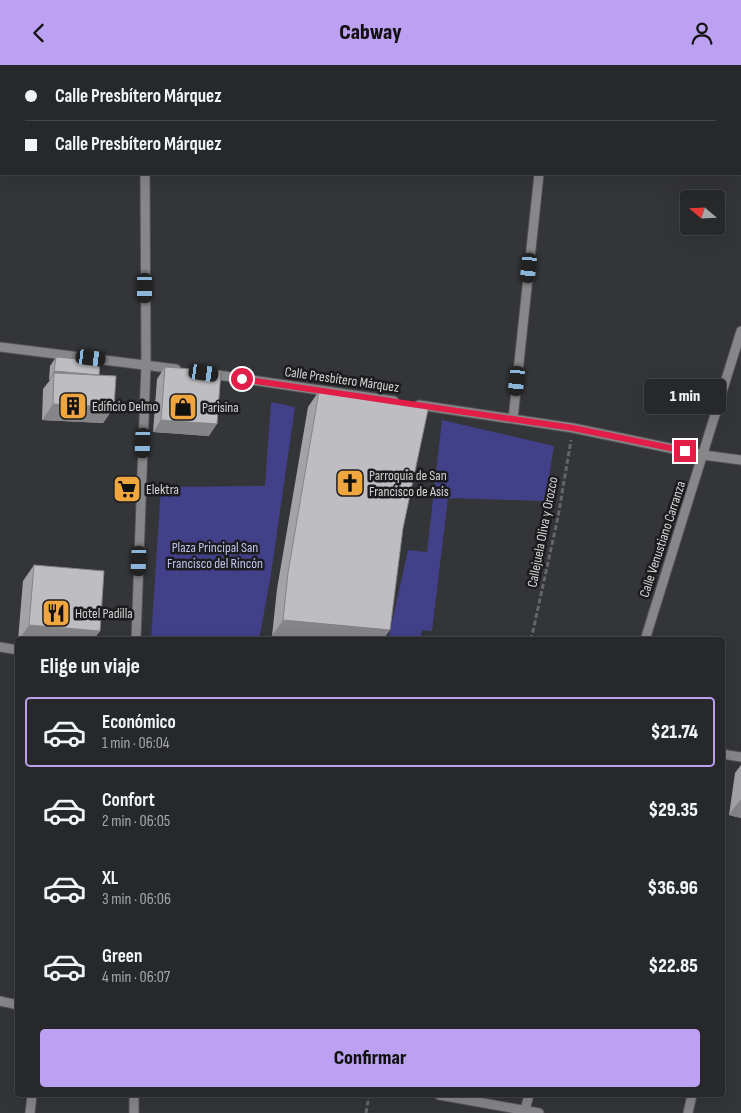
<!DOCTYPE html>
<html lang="es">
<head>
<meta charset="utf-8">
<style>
  body { margin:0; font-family:"Sofia Sans Condensed",sans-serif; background:#2f3032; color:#f1f3f6; height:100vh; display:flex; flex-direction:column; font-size:19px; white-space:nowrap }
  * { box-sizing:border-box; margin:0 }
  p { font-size:16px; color:#a4a6a8 }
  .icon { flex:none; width:28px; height:28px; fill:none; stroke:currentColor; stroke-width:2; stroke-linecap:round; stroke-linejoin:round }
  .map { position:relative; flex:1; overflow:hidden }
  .side { position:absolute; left:15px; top:572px; width:710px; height:460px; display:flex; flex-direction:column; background:#27282a; border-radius:5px; box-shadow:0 5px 20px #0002,0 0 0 1px #434447 }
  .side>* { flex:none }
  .top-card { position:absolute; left:0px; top:0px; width:741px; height:110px; box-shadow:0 5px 20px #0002,0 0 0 1px #434447; display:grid; align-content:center; height:110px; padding:0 25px; background:#27282a }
  .needle { width:32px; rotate:289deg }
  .buttons { position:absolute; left:680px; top:125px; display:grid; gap:10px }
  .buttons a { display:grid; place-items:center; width:45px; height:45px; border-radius:5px; background:#27282a; box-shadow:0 5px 20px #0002,0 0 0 1px #434447; font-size:25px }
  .end { position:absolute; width:22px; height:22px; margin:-11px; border:6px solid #e11d48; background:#fff; box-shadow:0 0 0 2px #fff }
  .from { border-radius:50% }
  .bubble { position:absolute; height:35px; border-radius:5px; background:#27282a; box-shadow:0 5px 20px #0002,0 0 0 1px #434447; font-size:16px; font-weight:800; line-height:35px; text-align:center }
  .car { position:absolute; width:15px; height:30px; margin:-15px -8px; border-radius:6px; box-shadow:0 0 4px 1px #0007; background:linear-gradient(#222 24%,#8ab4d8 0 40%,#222 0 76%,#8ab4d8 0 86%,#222 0) }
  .top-card b { display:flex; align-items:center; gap:18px; height:48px; font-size:19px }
  .top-card b+b { border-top:1px solid #434447 }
  .top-card i { width:12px; height:12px; background:#f1f3f6 }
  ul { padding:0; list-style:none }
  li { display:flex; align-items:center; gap:15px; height:70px; margin:0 10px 8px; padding:0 15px; border:2px solid transparent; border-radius:5px }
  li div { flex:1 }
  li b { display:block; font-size:19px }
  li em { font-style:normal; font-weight:800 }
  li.on { border-color:#bca0f2 }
  li>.icon { width:45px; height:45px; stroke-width:1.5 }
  h2 { padding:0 25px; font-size:22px; line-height:60px }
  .cta { display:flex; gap:10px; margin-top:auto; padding:10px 25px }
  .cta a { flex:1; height:58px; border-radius:5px; background:#bca0f2; color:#111; font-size:20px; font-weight:800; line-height:58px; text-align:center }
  header { display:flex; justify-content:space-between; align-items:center; height:65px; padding:0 25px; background:#bca0f2; color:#111; font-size:22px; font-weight:800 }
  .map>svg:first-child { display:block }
  .green { fill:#424089 }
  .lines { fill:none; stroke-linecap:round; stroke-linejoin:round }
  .minor-casing { stroke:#535356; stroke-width:11 }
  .path { stroke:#656669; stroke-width:3; stroke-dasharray:5 2.5; stroke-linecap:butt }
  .minor { stroke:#87878a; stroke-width:9 }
  .wall { fill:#a3a3a7 }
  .shaded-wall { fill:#858588 }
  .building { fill:#bebec2; stroke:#858588 }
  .route { stroke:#e11d48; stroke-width:6 }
  .labels { text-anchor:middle; stroke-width:5; stroke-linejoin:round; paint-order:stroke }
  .street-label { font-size:14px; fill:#d3d3d5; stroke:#1c1c1e }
  .poi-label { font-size:14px; fill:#d3d3d5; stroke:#1c1c1e; text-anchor:start }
  .park-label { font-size:14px; fill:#bec1ed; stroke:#1c1c1e }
</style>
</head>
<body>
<header><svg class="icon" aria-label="back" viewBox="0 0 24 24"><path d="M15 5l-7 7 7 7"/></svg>Cabway<svg class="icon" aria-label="person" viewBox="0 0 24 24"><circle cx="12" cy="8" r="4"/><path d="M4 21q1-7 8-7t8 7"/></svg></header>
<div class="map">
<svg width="741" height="1048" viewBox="0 0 741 1048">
  <rect width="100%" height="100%" fill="#343538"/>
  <path class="green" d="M271,337L295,342L271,509L259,575H151L161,422L265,421Z
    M442,355L554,381L545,436L448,433L432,566L422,565L420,575H388L408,485L427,487Z"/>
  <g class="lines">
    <defs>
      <path id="minor" d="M144,0V1
        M550,1L551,0
        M0,282L176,304
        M211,309L394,336
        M419,340L573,363L703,390L741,395
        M513,354L539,109
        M136,575L146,299L145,109
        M645,575L741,266
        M0,582L18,585
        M722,689L741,692
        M0,936L18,940
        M439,1030L539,1048
        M30,1048L32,1030
        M134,1048V1030
        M524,1048L529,1030
        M688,1048L692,1030"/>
    </defs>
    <use href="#minor" class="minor-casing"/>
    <path class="path" d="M531,575L558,452L571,375
      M366,1048L369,1030"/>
    <use href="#minor" class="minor"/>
  </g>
  <path class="wall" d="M56,292L99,310L114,342L103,358L42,355L43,324L50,315H49L50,301Z
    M165,302L209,371L153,367L157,314Z
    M319,326L403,463L272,571L277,524L308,342Z
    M34,500L100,566L93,575H18L23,516Z
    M741,700V753L729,750L735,708Z"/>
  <path class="shaded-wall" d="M54,306L99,310L54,308L50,315H49Z
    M53,339L114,342L103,358L42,355Z
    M161,355L217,359L209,371L153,367Z
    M283,555L390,565L383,575H315L272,571Z
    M29,560L100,566L93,575H19Z
    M740,735H741V753L729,750Z"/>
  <path class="building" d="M308,0H350V1H308Z
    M56,292L100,296L99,310L54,306Z
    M165,302L221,306L217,359L161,355Z
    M54,308L116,311L114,342L53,339Z
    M319,326L429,340L403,463L390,565L283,555L288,508Z
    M34,500L104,506L100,566L29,560Z"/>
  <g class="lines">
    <path class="route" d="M242,314L573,363L685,386"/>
  </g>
  <defs>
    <symbol id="building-square" viewBox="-11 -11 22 22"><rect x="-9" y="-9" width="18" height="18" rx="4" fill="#f0a63f" stroke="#1c1c1e"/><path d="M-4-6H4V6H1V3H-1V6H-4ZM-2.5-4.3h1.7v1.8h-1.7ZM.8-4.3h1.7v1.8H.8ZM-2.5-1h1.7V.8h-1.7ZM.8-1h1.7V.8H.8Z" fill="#111"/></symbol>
    <symbol id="shop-square" viewBox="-11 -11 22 22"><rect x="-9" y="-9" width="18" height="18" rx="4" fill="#f0a63f" stroke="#1c1c1e"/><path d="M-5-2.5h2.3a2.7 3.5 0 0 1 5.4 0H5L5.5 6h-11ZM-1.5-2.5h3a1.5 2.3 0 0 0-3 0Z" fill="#111"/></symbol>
    <symbol id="church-square" viewBox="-11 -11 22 22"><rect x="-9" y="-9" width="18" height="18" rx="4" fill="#f0a63f" stroke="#1c1c1e"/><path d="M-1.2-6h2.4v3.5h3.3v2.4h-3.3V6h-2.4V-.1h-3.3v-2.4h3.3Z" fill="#111"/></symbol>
    <symbol id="supermarket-square" viewBox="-11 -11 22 22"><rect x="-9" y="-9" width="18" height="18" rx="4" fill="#f0a63f" stroke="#1c1c1e"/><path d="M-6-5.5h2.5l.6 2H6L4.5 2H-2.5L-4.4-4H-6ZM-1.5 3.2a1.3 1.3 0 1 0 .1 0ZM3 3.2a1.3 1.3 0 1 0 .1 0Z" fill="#111"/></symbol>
    <symbol id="restaurant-square" viewBox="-11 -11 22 22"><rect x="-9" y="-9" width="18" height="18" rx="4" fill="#f0a63f" stroke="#1c1c1e"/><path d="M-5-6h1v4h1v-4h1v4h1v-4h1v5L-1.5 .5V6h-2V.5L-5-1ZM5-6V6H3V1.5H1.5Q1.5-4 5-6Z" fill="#111"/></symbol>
  </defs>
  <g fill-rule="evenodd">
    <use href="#building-square" x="57" y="325" width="32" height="32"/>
    <use href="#shop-square" x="167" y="326" width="32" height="32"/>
    <use href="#church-square" x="334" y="402" width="32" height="32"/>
    <use href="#supermarket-square" x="111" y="408" width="32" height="32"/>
    <use href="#restaurant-square" x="40" y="532" width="32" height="32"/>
  </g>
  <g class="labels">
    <g class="street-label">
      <text transform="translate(342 314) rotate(8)" y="5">Calle Presbítero Márquez</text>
      <text transform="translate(542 467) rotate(-79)" y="5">Callejuela Oliva y Orozco</text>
      <text transform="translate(662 474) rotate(-72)" y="5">Calle Venustiano Carranza</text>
    </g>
    <g class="poi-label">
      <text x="92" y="346">Edificio Delmo</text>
      <text x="202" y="347">Parisina</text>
      <text x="369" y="415">Parroquia de San<tspan x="369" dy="16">Francisco de Asís</tspan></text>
      <text x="146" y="429">Elektra</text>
      <text x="75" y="553">Hotel Padilla</text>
    </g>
    <g class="park-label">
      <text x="215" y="487">Plaza Principal San<tspan x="215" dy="16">Francisco del Rincón</tspan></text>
    </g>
  </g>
</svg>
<div class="buttons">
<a><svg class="needle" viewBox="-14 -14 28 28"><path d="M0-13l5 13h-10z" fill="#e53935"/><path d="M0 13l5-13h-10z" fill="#a4a6a8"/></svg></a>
</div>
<i class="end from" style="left:242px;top:314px"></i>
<i class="end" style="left:685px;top:386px"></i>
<div class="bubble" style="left:644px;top:314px;width:82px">1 min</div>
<i class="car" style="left:529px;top:203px;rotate:186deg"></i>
<i class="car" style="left:145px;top:223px;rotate:180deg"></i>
<i class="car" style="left:91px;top:293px;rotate:97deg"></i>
<i class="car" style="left:204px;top:308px;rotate:98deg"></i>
<i class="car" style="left:517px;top:316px;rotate:186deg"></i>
<i class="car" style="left:143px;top:378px;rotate:182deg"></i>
<i class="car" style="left:139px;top:496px;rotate:182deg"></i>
<div class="top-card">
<b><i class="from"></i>Calle Presbítero Márquez</b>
<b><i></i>Calle Presbítero Márquez</b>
</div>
<section class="side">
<h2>Elige un viaje</h2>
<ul>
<li class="on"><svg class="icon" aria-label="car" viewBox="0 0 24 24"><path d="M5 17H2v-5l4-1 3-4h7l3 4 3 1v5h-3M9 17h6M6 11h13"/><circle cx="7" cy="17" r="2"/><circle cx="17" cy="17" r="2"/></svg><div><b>Económico</b><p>1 min · 06:04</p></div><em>$21.74</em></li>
<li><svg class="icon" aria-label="car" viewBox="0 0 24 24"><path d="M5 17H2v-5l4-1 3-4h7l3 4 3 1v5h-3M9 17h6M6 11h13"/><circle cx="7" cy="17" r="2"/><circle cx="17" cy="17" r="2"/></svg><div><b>Confort</b><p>2 min · 06:05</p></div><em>$29.35</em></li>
<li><svg class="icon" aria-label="car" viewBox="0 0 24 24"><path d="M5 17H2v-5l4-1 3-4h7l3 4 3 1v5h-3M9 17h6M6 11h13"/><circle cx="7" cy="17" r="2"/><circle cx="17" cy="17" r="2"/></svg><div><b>XL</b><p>3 min · 06:06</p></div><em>$36.96</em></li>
<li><svg class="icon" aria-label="car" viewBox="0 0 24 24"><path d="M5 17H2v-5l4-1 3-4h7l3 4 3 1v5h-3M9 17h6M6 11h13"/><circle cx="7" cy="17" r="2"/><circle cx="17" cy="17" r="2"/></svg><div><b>Green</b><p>4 min · 06:07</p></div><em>$22.85</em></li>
</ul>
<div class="cta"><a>Confirmar</a></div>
</section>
</div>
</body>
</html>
